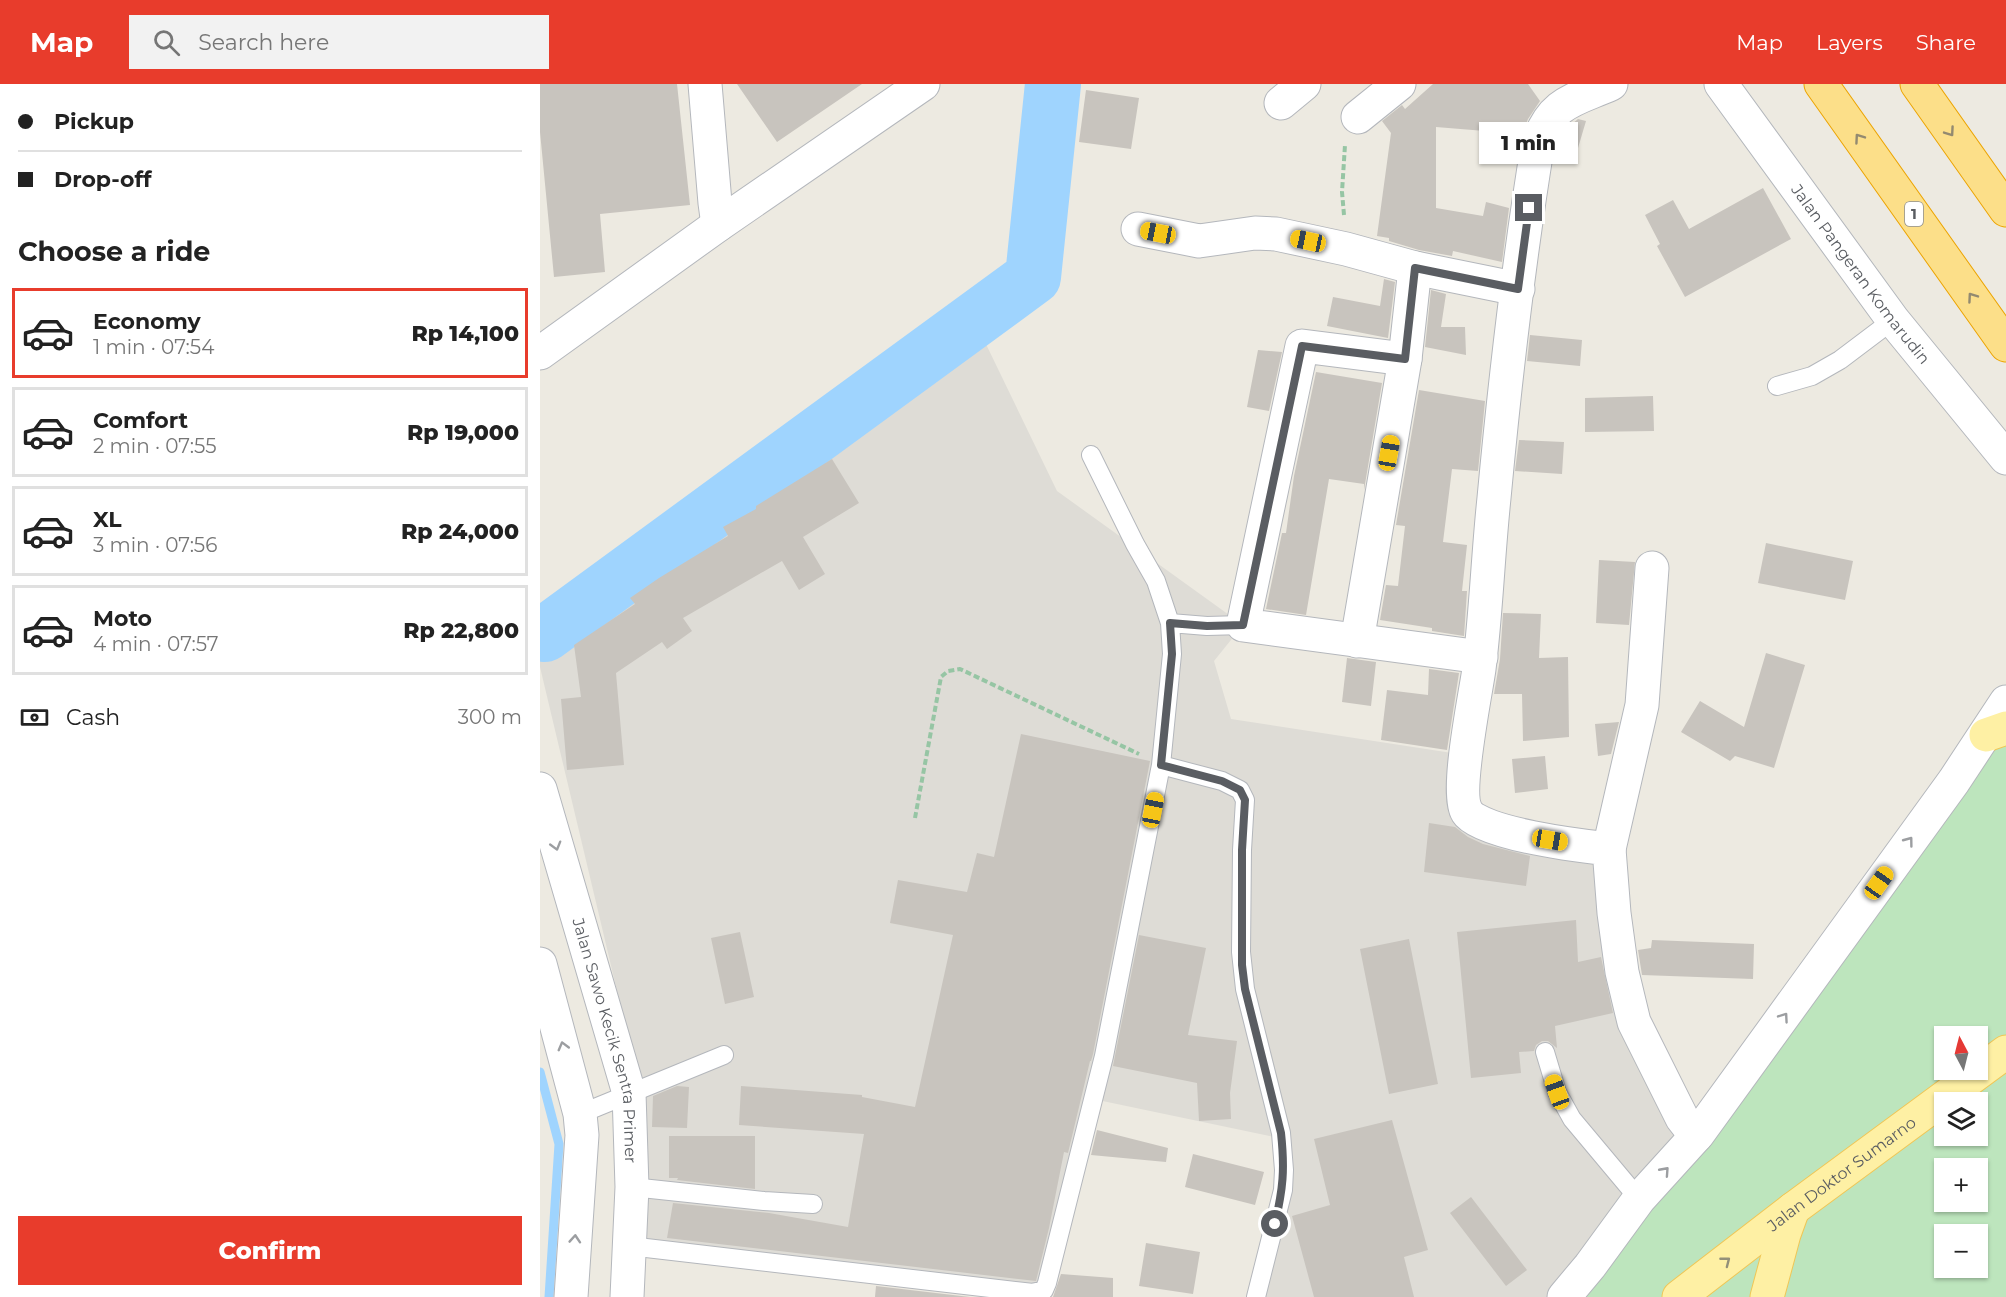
<!DOCTYPE html>
<html lang="en">
<head>
<meta charset="utf-8">
<style>
  body { margin:0; font-family:Montserrat,sans-serif; background:#f2f2f2; color:#222; height:100vh; display:flex; flex-direction:column; font-size:22px; white-space:nowrap }
  * { box-sizing:border-box; margin:0 }
  p { font-size:20px; color:#767676 }
  .icon { flex:none; width:33px; height:33px; fill:none; stroke:currentColor; stroke-width:2; stroke-linecap:round; stroke-linejoin:round }
  .map { position:relative; flex:1; overflow:hidden }
  .side { display:flex; flex-direction:column; background:#fff; width:540px }
  .side>* { flex:none }
  .hud { display:grid; align-content:center; height:132px; padding:0 18px; background:#fff }
  .needle { width:39px; rotate:353deg }
  .fabs { position:absolute; left:1394px; top:942px; display:grid; gap:12px }
  .fabs a { display:grid; place-items:center; width:54px; height:54px; border-radius:0px; background:#fff; box-shadow:0 2px 4px #0004; font-size:30px }
  .end { position:absolute; width:27px; height:27px; margin:-14px; border:8px solid #5a5d62; background:#fff; box-shadow:0 0 0 3px #fff }
  .from { border-radius:50% }
  .bubble { position:absolute; height:42px; border-radius:0px; background:#fff; box-shadow:0 2px 4px #0004; font-size:20px; font-weight:800; line-height:42px; text-align:center }
  .car { position:absolute; width:18px; height:36px; margin:-18px -9px; border-radius:8px; box-shadow:0 0 4px 2px #0007; background:linear-gradient(#f5c518 24%,#345 0 40%,#f5c518 0 76%,#345 0 86%,#f5c518 0) }
  .hud b { display:flex; align-items:center; gap:21px; height:57px; font-size:22px }
  .hud b+b { border-top:2px solid #e0e0e0 }
  .hud i { width:15px; height:15px; background:#222 }
  ul { padding:0; list-style:none }
  li { display:flex; align-items:center; gap:18px; height:90px; margin:0 12px 9px; padding:0 6px; border:3px solid #e0e0e0; border-radius:0px }
  li div { flex:1 }
  li b { display:block; font-size:22px }
  li em { font-style:normal; font-weight:800 }
  li.current { border-color:#e83c2c }
  li>.icon { width:54px; height:54px; stroke-width:1.5 }
  h2 { padding:0 18px; font-size:27px; line-height:72px }
  .pay { display:flex; align-items:center; gap:15px; height:66px; padding:0 18px; font-size:22px }
  .pay p { margin-inline-start:auto }
  .button { display:flex; gap:12px; margin-top:auto; padding:12px 18px }
  .button a { flex:1; height:69px; border-radius:0px; background:#e83c2c; color:#fff; font-size:24px; font-weight:800; line-height:69px; text-align:center }
  header { display:flex; align-items:center; gap:36px; box-sizing:border-box; height:84px; padding:0 30px; background:#e83c2c; color:#fff }
  header strong { font-size:28px }
  nav { display:flex; gap:33px; margin-inline-start:auto; font-size:21px }
  .search { width:420px; height:54px; background:#f2f2f2; display:flex; align-items:center; gap:15px; box-sizing:border-box; padding:0 21px; border-radius:0px; color:#767676; font-size:22px }
  main { display:flex; flex:1; min-height:0 }
  .map>svg:first-child { display:block }
  .industrial { fill:#dedcd6 }
  .green { fill:#bde5bd; fill-rule:evenodd }
  .lines { fill:none; stroke-linecap:round; stroke-linejoin:round }
  .stream { stroke:#9fd4fe; stroke-width:9 }
  .river { stroke:#9fd4fe; stroke-width:56 }
  .building { fill:#c8c4be }
  .service-casing { stroke:#b4b7bc; stroke-width:20 }
  .minor-casing { stroke:#b4b7bc; stroke-width:35 }
  .tertiary-casing { stroke:#b4b7bc; stroke-width:35 }
  .primary-casing { stroke:#f0c656; stroke-width:35 }
  .motorway-casing { stroke:#eca402; stroke-width:35 }
  .path { stroke:#96c5a4; stroke-width:4; stroke-dasharray:6 3; stroke-linecap:butt }
  .service { stroke:#fff; stroke-width:18 }
  .minor { stroke:#fff; stroke-width:33 }
  .tertiary { stroke:#fff; stroke-width:33 }
  .primary { stroke:#fef0a4; stroke-width:33 }
  .motorway { stroke:#fcdf89; stroke-width:33 }
  .oneway { stroke:#938a70 }
  .oneway2 { stroke:#9c9ea1 }
  .oneway3 { stroke:#939079 }
  .route { stroke:#5a5d62; stroke-width:8 }
  .labels { text-anchor:middle; stroke-width:4.5; stroke-linejoin:round; paint-order:stroke }
  .shield { fill:#fff; stroke:#8c8e91; stroke-width:1.5 }
  .shield-label { font-size:15px; font-weight:bold; fill:#5a5d62 }
  .street-label { font-size:16px; fill:#5a5d62; stroke:#fff }
</style>
</head>
<body>
<header>
<strong>Map</strong>
<div class="search"><svg class="icon" aria-label="search" viewBox="0 0 24 24"><circle cx="10" cy="10" r="6"/><path d="M15 15l6 6"/></svg>Search here</div>
<nav><a>Map</a><a>Layers</a><a>Share</a></nav>
</header>
<main>
<section class="side">
<div class="hud">
<b><i class="from"></i>Pickup</b>
<b><i></i>Drop-off</b>
</div>
<h2>Choose a ride</h2>
<ul>
<li class="current"><svg class="icon" aria-label="car" viewBox="0 0 24 24"><path d="M5 17H2v-5l4-1 3-4h7l3 4 3 1v5h-3M9 17h6M6 11h13"/><circle cx="7" cy="17" r="2"/><circle cx="17" cy="17" r="2"/></svg><div><b>Economy</b><p>1 min · 07:54</p></div><em>Rp 14,100</em></li>
<li><svg class="icon" aria-label="car" viewBox="0 0 24 24"><path d="M5 17H2v-5l4-1 3-4h7l3 4 3 1v5h-3M9 17h6M6 11h13"/><circle cx="7" cy="17" r="2"/><circle cx="17" cy="17" r="2"/></svg><div><b>Comfort</b><p>2 min · 07:55</p></div><em>Rp 19,000</em></li>
<li><svg class="icon" aria-label="car" viewBox="0 0 24 24"><path d="M5 17H2v-5l4-1 3-4h7l3 4 3 1v5h-3M9 17h6M6 11h13"/><circle cx="7" cy="17" r="2"/><circle cx="17" cy="17" r="2"/></svg><div><b>XL</b><p>3 min · 07:56</p></div><em>Rp 24,000</em></li>
<li><svg class="icon" aria-label="car" viewBox="0 0 24 24"><path d="M5 17H2v-5l4-1 3-4h7l3 4 3 1v5h-3M9 17h6M6 11h13"/><circle cx="7" cy="17" r="2"/><circle cx="17" cy="17" r="2"/></svg><div><b>Moto</b><p>4 min · 07:57</p></div><em>Rp 22,800</em></li>
</ul>
<div class="pay"><svg class="icon" aria-label="cash" viewBox="0 0 24 24"><path d="M3 7h18v10H3z"/><circle cx="12" cy="12" r="2"/></svg>Cash<p>300 m</p></div>
<div class="button"><a>Confirm</a></div>
</section>
<div class="map">
<svg width="1466" height="1213" viewBox="0 0 1466 1213">
  <rect width="100%" height="100%" fill="#edeae1"/>
  <path class="industrial" d="M443,254L517,407L703,541L674,577L691,635L912,669L923,721L1069,765L1082,888L1156,1052L1023,1213H716L743,1106L739,1054L553,1015L504,1209L106,1156L103,1016L0,583V575Z"/>
  <path class="green" d="M1466,644V1213H1024ZM1404,952H1437V986H1404ZM1404,1018H1437V1052H1404ZM1404,1084H1437V1118H1404ZM1404,1150H1437V1184H1404Z"/>
  <g class="lines">
    <path class="stream" d="M0,988L19,1060L9,1213"/>
    <path class="river" d="M5,550L493,193L513,0"/>
  </g>
  <path class="building" d="M0,0H137L150,121L60,130L65,188L14,193L0,48Z
    M197,0H322L237,58Z
    M893,0H988L1000,17L988,35L980,56L956,52L957,48L896,43V124L943,132L946,118L969,124L962,178L913,167L912,172L879,166L849,157V154L837,152L851,49L842,37L862,21L865,25Z
    M546,6L599,14L591,65L539,58Z
    M1038,35L1046,37L1038,64L1018,59L1025,46Z
    M1223,104L1251,155L1145,213L1117,162L1120,160L1105,131L1133,116L1149,145Z
    M844,195L855,198L848,254L787,242L793,213L840,222Z
    M891,206L906,210L901,243H925L926,271L885,263Z
    M990,251L1042,256L1040,282L987,277Z
    M718,266L742,268L729,327L707,323Z
    M776,288L842,299L824,406V400L789,395L766,531L726,525L742,449H746L754,392Z
    M879,306L945,317L938,387L912,385L903,458L927,461L922,507H927L924,552L892,547V544L840,536L846,501L858,502L865,442L856,441Z
    M1113,312L1114,347L1045,348V314Z
    M979,356L1024,358L1022,390L975,387Z
    M292,375L319,419L263,453L285,490L259,506L242,477L143,534L152,547L127,565L122,558L76,589L84,681L27,686L21,615L41,613L34,561L95,520L90,514L119,494L188,452L183,443L216,425V422Z
    M1226,459L1313,477L1305,516L1218,499Z
    M1059,476L1095,478L1089,541L1056,539Z
    M963,529L1001,530L999,574L1028,573L1029,653L983,657L982,610H954L960,575Z
    M1226,569L1265,581L1234,684L1195,672L1190,677L1141,648L1160,617L1204,643Z
    M807,574L836,578L831,622L802,618Z
    M889,585L919,589L907,666L841,656L847,606L888,611Z
    M1079,638L1071,670L1058,672L1055,640Z
    M481,650L610,677L553,970L551,977H550L528,1069L524,1068L509,1144L496,1197L127,1154L133,1119L229,1129L308,1143L324,1050L199,1041L201,1002L322,1011V1013L375,1023L413,851L350,839L358,796L427,808L437,769L454,773Z
    M1005,672L1008,705L975,709L972,675Z
    M889,739L915,743L928,753L943,760L990,772L986,802L884,788Z
    M1036,836L1038,878L1061,873L1073,929L1015,942L1017,964L1008,957H1002L996,961L994,967L979,968L981,989L931,994L917,848Z
    M200,848L214,913L185,920L171,854Z
    M599,851L666,864L648,951L697,957L690,1009L691,1035L659,1037L657,999L573,982Z
    M869,855L898,1000L849,1010L820,865Z
    M1112,856L1214,860L1213,895L1102,891L1098,866L1111,864Z
    M137,1002L149,1003L147,1044L112,1043L113,1012Z
    M852,1036L888,1166L864,1173L874,1213H774L752,1132L790,1121L774,1055Z
    M557,1046L628,1064L626,1078L551,1071Z
    M129,1052H215V1105L137,1096L138,1094H129Z
    M653,1070L724,1088L715,1121L645,1103Z
    M931,1113L987,1186L966,1202L910,1129Z
    M606,1159L660,1168L653,1210L599,1202Z
    M521,1190L573,1194V1213H513Z
    M336,1202L430,1213H335Z"/>
  <g class="lines">
    <defs>
      <path id="service" d="M1237,302L1272,292L1300,276L1353,236
        M630,539L667,542L703,541
        M621,681L682,697L700,706L705,716L702,766L701,868L705,905L741,1049L744,1086L743,1106L716,1213
        M1005,968L1017,1008L1032,1035L1099,1115
        M40,1030L184,971
        M92,1103L224,1117L273,1120
        M89,1162L493,1209L504,1206L507,1199L564,972L621,681L632,570L630,539L616,497L595,460L551,371"/>
      <g id="minor">
        <path d="M165,0L175,119L178,141"/>
        <path d="M1071,0C1035,16 1012,17 998,59C979,175 965,296 954,414C948,471 946,529 939,585C935,613 915,709 927,728C940,750 1042,762 1069,765L1074,829L1082,888L1094,938L1142,1034L1156,1052"/>
        <path d="M741,19L764,0"/>
        <path d="M818,33L859,0"/>
        <path d="M598,145L659,157L715,149L736,150L806,165L875,184L978,205"/>
        <path d="M0,269L178,141L383,0"/>
        <path d="M865,275L762,262L703,541L941,573"/>
        <path d="M817,557L865,275L875,184"/>
        <path id="s1" d="M0,705L89,1009L92,1103L87,1213"/>
        <path d="M1069,765L1102,621L1112,484"/>
        <path d="M0,880L40,1030L42,1051L31,1213"/>
      </g>
      <g id="tertiary">
        <path id="s2" d="M1181,0L1353,236L1466,374"/>
        <path d="M1024,1213L1050,1182L1099,1115L1158,1050L1414,697L1466,618"/>
      </g>
      <g id="primary">
        <path d="M1446,651L1466,644"/>
        <path id="s3" d="M1139,1213L1253,1125L1466,968"/>
        <path d="M1227,1213L1244,1150L1253,1125"/>
      </g>
      <path id="motorway" d="M1281,0L1466,261
        M1377,0L1466,126"/>
    </defs>
    <use href="#service" class="service-casing"/>
    <use href="#minor" class="minor-casing"/>
    <use href="#tertiary" class="tertiary-casing"/>
    <use href="#primary" class="primary-casing"/>
    <use href="#motorway" class="motorway-casing"/>
    <path class="path" d="M804,131L802,108L805,61
      M375,734L401,593L408,587L420,585L599,670"/>
    <use href="#service" class="service"/>
    <use href="#minor" class="minor"/>
    <use href="#tertiary" class="tertiary"/>
    <use href="#primary" class="primary"/>
    <use href="#motorway" class="motorway"/>
  </g>
  <defs><path id="oneway-chevron" d="M-2-3.5L2.5 0L-2 3.5" fill="none" stroke-width="1.6" stroke-linecap="round" stroke-linejoin="round" transform="scale(1.5)"/></defs>
  <g class="oneway">
    <use href="#oneway-chevron" transform="translate(1410 48) rotate(55)"/>
    <use href="#oneway-chevron" transform="translate(1319 54) rotate(-125)"/>
    <use href="#oneway-chevron" transform="translate(1432 213) rotate(-125)"/>
  </g>
  <g class="oneway2">
    <use href="#oneway-chevron" transform="translate(1369 757) rotate(-53)"/>
    <use href="#oneway-chevron" transform="translate(16 762) rotate(74)"/>
    <use href="#oneway-chevron" transform="translate(1244 933) rotate(-55)"/>
    <use href="#oneway-chevron" transform="translate(23 962) rotate(-105)"/>
    <use href="#oneway-chevron" transform="translate(1125 1087) rotate(-48)"/>
    <use href="#oneway-chevron" transform="translate(35 1155) rotate(-86)"/>
  </g>
  <use class="oneway3" href="#oneway-chevron" transform="translate(1186 1177) rotate(-38)"/>
  <g class="lines">
    <path class="route" d="M735,1140C743,1104 745,1086 741,1049L705,905L702,881V766L705,716L700,706L682,697L621,681L632,570L630,539L667,542L703,541L762,262L865,275L875,184L978,205L989,124"/>
  </g>
  <g class="labels">
    <rect class="shield" x="1365" y="118" width="18" height="24" rx="4.5"/>
    <g class="shield-label">
      <text x="1374" y="135">1</text>
    </g>
    <g class="street-label">
      <text dy="6" stroke="none"><textPath href="#s2" startOffset="236">Jalan Pangeran Komarudin</textPath></text>
      <text dy="6" stroke="none"><textPath href="#s1" startOffset="261">Jalan Sawo Kecik Sentra Primer</textPath></text>
      <text dy="6" stroke="none"><textPath href="#s3" startOffset="204">Jalan Doktor Sumarno</textPath></text>
    </g>
  </g>
</svg>
<div class="fabs">
<a><svg class="needle" viewBox="-14 -14 28 28"><path d="M0-13l5 13h-10z" fill="#e53935"/><path d="M0 13l5-13h-10z" fill="#767676"/></svg></a>
<a><svg class="icon" aria-label="layers" viewBox="0 0 24 24"><path d="M12 4l9 5-9 5-9-5zM3 14l9 5 9-5"/></svg></a>
<a>+</a>
<a>−</a>
</div>
<i class="end from" style="left:735px;top:1140px"></i>
<i class="end" style="left:989px;top:124px"></i>
<div class="bubble" style="left:939px;top:38px;width:99px">1 min</div>
<i class="car" style="left:618px;top:149px;rotate:281deg"></i>
<i class="car" style="left:768px;top:157px;rotate:282deg"></i>
<i class="car" style="left:849px;top:369px;rotate:10deg"></i>
<i class="car" style="left:613px;top:726px;rotate:11deg"></i>
<i class="car" style="left:1010px;top:756px;rotate:100deg"></i>
<i class="car" style="left:1339px;top:799px;rotate:35deg"></i>
<i class="car" style="left:1017px;top:1008px;rotate:340deg"></i>
</div>
</main>
</body>
</html>
